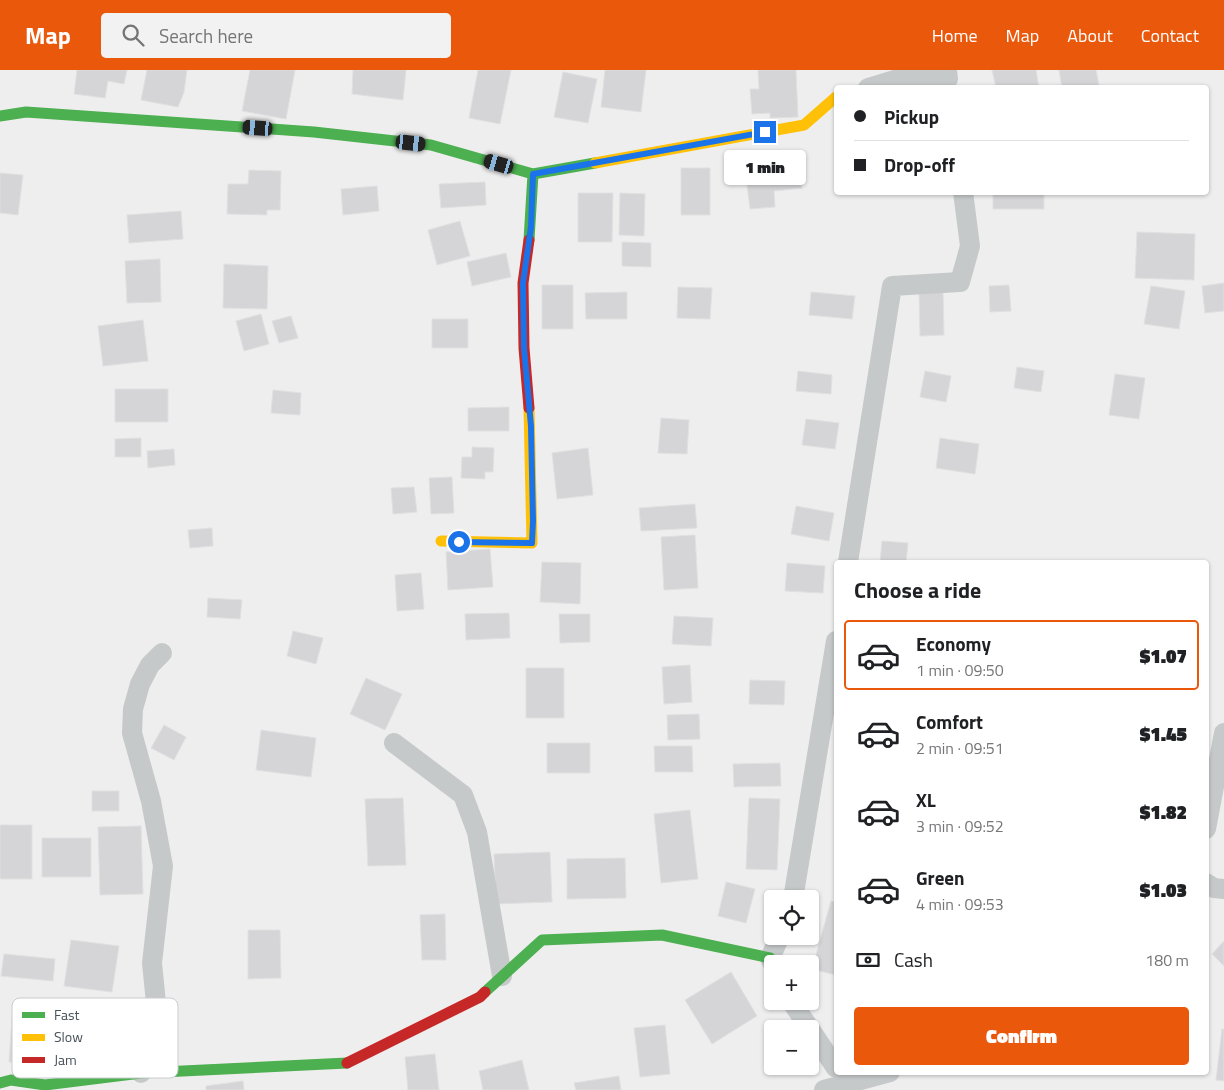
<!DOCTYPE html>
<html lang="en">
<head>
<meta charset="utf-8">
<style>
  body { margin:0; font-family:"Titillium Web",sans-serif; background:#f2f2f2; color:#202124; height:100vh; display:flex; flex-direction:column; font-size:19px; white-space:nowrap }
  * { box-sizing:border-box; margin:0 }
  p { font-size:16px; color:#757577 }
  .icon { flex:none; width:28px; height:28px; fill:none; stroke:currentColor; stroke-width:2; stroke-linecap:round; stroke-linejoin:round }
  .map { position:relative; flex:1; overflow:hidden }
  .drawer { position:absolute; left:834px; top:490px; width:375px; height:515px; display:flex; flex-direction:column; background:#fff; border-radius:5px; box-shadow:0 1px 4px #0004 }
  .drawer>* { flex:none }
  .guide { position:absolute; left:834px; top:15px; width:375px; height:110px; border-radius:5px; box-shadow:0 1px 4px #0004; display:grid; align-content:center; height:110px; padding:0 20px; background:#fff }
  .buttons { position:absolute; left:764px; top:820px; display:grid; gap:10px }
  .buttons a { display:grid; place-items:center; width:55px; height:55px; border-radius:5px; background:#fff; box-shadow:0 1px 4px #0004; font-size:25px }
  .end { position:absolute; width:22px; height:22px; margin:-11px; border:6px solid #1a73e8; background:#fff; box-shadow:0 0 0 2px #fff }
  .from { border-radius:50% }
  .bubble { position:absolute; height:35px; border-radius:5px; background:#fff; box-shadow:0 1px 4px #0004; font-size:16px; font-weight:800; line-height:35px; text-align:center }
  .car { position:absolute; width:15px; height:30px; margin:-15px -8px; border-radius:6px; box-shadow:0 0 4px 1px #0007; background:linear-gradient(#222 24%,#8ab4d8 0 40%,#222 0 76%,#8ab4d8 0 86%,#222 0) }
  .guide b { display:flex; align-items:center; gap:18px; height:48px; font-size:19px }
  .guide b+b { border-top:1px solid #e0e0e0 }
  .guide i { width:12px; height:12px; background:#202124 }
  ul { padding:0; list-style:none }
  li { display:flex; align-items:center; gap:15px; height:70px; margin:0 10px 8px; padding:0 10px; border:2px solid transparent; border-radius:5px }
  li div { flex:1 }
  li b { display:block; font-size:19px }
  li em { font-style:normal; font-weight:800 }
  li.active { border-color:#ea580c }
  li>.icon { width:45px; height:45px; stroke-width:1.5 }
  h2 { padding:0 20px; font-size:22px; line-height:60px }
  .pay { display:flex; align-items:center; gap:12px; height:55px; padding:0 20px; font-size:19px }
  .pay p { margin-inline-start:auto }
  .cta { display:flex; gap:10px; margin-top:auto; padding:10px 20px }
  .cta a { flex:1; height:58px; border-radius:5px; background:#ea580c; color:#fff; font-size:20px; font-weight:800; line-height:58px; text-align:center }
  header { display:flex; align-items:center; gap:30px; box-sizing:border-box; height:70px; padding:0 25px; background:#ea580c; color:#fff }
  header strong { font-size:24px }
  nav { display:flex; gap:28px; margin-inline-start:auto; font-size:18px }
  .search { width:350px; height:45px; background:#f2f2f2; display:flex; align-items:center; gap:12px; box-sizing:border-box; padding:0 18px; border-radius:5px; color:#757577; font-size:19px }
  .map>svg:first-child { display:block }
  .building { fill:#d5d5d7; stroke:#e0e0e1 }
  .lines { fill:none; stroke-linecap:round; stroke-linejoin:round }
  .street { stroke:#c6c9ca; stroke-width:20 }
  .fast { stroke:#4caf50; stroke-width:11 }
  .slow { stroke:#ffc107; stroke-width:11 }
  .jam { stroke:#c62828; stroke-width:11 }
  .route { stroke:#1a73e8; stroke-width:6 }
  .key { fill:#fff; stroke:#c8cbcd; stroke-width:1 }
  .key-label { font-size:14px; fill:#475159 }
</style>
</head>
<body>
<header>
<strong>Map</strong>
<div class="search"><svg class="icon" aria-label="search" viewBox="0 0 24 24"><circle cx="10" cy="10" r="6"/><path d="M15 15l6 6"/></svg>Search here</div>
<nav><a>Home</a><a>Map</a><a>About</a><a>Contact</a></nav>
</header>
<div class="map">
<svg width="1224" height="1020" viewBox="0 0 1224 1020">
  <rect width="100%" height="100%" fill="#efeeee"/>
  <path class="building" d="M77,0H127L124,14L108,11L105,28L74,24Z
    M147,0H187L184,22L178,37L141,30Z
    M250,0H295L286,49L242,41Z
    M353,0H406L403,30L352,24Z
    M478,0H511L500,54L469,48Z
    M605,0H646L641,42L601,37Z
    M758,0H796L798,47L770,48V43L752,44L750,19H759Z
    M992,0H1036L1039,18H996Z
    M1059,0H1096L1099,15L1062,18Z
    M563,2L597,9L588,53L554,47Z
    M799,83L802,118L774,121L775,137L750,139L746,106L761,105L760,86Z
    M681,98H710V145H681Z
    M249,100L281,101L280,140H267V145L227,144L228,114H248Z
    M0,103L23,105L18,145L0,143Z
    M485,112L486,135L441,138L439,114Z
    M377,116L379,141L343,145L341,119Z
    M993,122H1044V139H993Z
    M578,123H613L612,172H578Z
    M620,123L645,124L644,166L619,165Z
    M181,141L183,169L129,173L127,145Z
    M460,151L470,186L437,195L428,160Z
    M1137,162L1195,164L1194,210L1135,208Z
    M622,172L651,173V197L622,196Z
    M506,183L511,207L472,216L467,192Z
    M160,189L161,232L127,233L125,191Z
    M224,194L268,196L267,239L223,238Z
    M1224,213V241L1205,243L1202,216Z
    M542,215H573V259H542Z
    M1009,215L1011,241L990,242L989,216Z
    M1151,216L1185,221L1179,259L1144,254Z
    M678,217L712,218L710,249L677,248Z
    M627,222V249H586L585,223Z
    M811,222L855,226L852,249L809,245Z
    M919,222H943L944,265L920,266Z
    M261,244L269,274L244,281L236,251Z
    M291,246L298,268L279,273L272,251Z
    M432,249H468V278H432Z
    M143,250L148,291L103,296L98,256Z
    M1017,297L1044,301L1041,322L1014,318Z
    M798,301L832,305L831,324L796,321Z
    M925,301L951,306L946,332L920,327Z
    M1115,304L1145,308L1139,349L1109,345Z
    M115,319H168V352H115Z
    M273,320L301,323L300,345L271,343Z
    M509,337V361H468V338Z
    M661,348L689,350L687,384L658,383Z
    M806,349L839,353L835,379L802,375Z
    M141,368V387H115V369Z
    M940,368L979,374L975,404L936,398Z
    M472,377L494,378L493,402H485V409L461,408L462,387H472Z
    M588,378L593,425L557,429L552,383Z
    M174,379L175,395L148,398L147,381Z
    M452,407L454,443L431,444L429,408Z
    M414,417L417,442L393,444L391,418Z
    M695,434L697,458L641,461L639,438Z
    M796,436L834,443L829,471L791,464Z
    M212,458L213,476L190,478L188,460Z
    M695,465L698,518L664,520L661,467Z
    M882,471L908,473L906,492H880Z
    M490,479L493,517L448,520L446,482Z
    M542,492L581,493L580,534L540,532Z
    M787,493L825,496L823,523L785,521Z
    M421,503L424,539L397,541L395,505Z
    M208,528L242,530L240,549L207,547Z
    M509,543L510,568L466,570L465,544Z
    M559,544H590V572L560,573Z
    M674,546L713,548L711,576L672,574Z
    M293,561L323,568L316,594L287,586Z
    M690,595L692,632L664,634L662,597Z
    M526,598H564V648H526Z
    M366,608L402,624L385,660L350,644Z
    M750,610L785,611L784,635L749,634Z
    M699,644L700,669L668,670L667,645Z
    M164,655L186,667L174,690L151,678Z
    M261,660L316,668L311,707L256,700Z
    M547,673H590V703H547Z
    M654,676H692L693,702H655Z
    M780,693L781,716L734,717L733,694Z
    M92,721H119V741H92Z
    M403,728L406,795L368,796L365,729Z
    M749,728L780,729L777,800L746,799Z
    M690,740L698,809L661,813L654,744Z
    M0,755H32V809H0Z
    M141,756L143,824L100,825L98,757Z
    M42,768H91V807H42Z
    M550,782L552,832L496,834L494,784Z
    M625,788L626,828L567,829V789Z
    M726,812L755,819L746,853L718,846Z
    M831,831L836,832V905L812,899Z
    M445,844L446,890H422L420,845Z
    M248,860H280L281,908L248,909Z
    M71,870L119,876L112,922L64,916Z
    M1224,871V896L1212,884Z
    M4,884L55,889L53,911L1,906Z
    M731,902L757,946L712,974L685,930Z
    M12,947L29,948L26,993L9,992Z
    M665,955L670,1004L640,1007L634,958Z
    M1222,959H1224V1011L1216,1010Z
    M435,984L439,1020H408L405,987Z
    M522,990L529,1020H483L479,1001Z
    M619,1006L621,1020H576L574,1013Z
    M243,1011L244,1020H206V1016Z"/>
  <g class="lines">
    <path class="street" d="M868,18L898,9H948L947,0
      M848,492L892,216L960,212L970,176L963,122
      M394,673L463,725L477,762L502,906
      M1206,759L1224,663
      M1206,813L1214,818L1224,819
      M793,829L836,571
      M773,894L770,888L780,866
      M791,931L810,959
      M810,959L836,998
      M141,1003V984L156,933L152,893L163,796L151,731L132,663L133,639L140,614L150,595L162,583
      M824,1020L890,1002"/>
    <path class="fast" d="M0,46L26,42L314,62L431,75L533,104L595,93
      M529,170L533,104
      M485,922L542,870L662,865L770,888
      M0,1013L11,1010L45,1015L141,1003L347,993"/>
    <path class="slow" d="M595,93L804,55L836,27
      M441,471L532,473L529,338"/>
    <path class="jam" d="M529,170L523,213L524,278L529,338
      M347,993L480,927L485,922"/>
  </g>
  <g class="lines">
    <path class="route" d="M459,472L532,473L533,451L531,356L524,278L523,213L531,157L533,104L765,62"/>
  </g>
  <rect x="12" y="928" width="166" height="80" rx="8" class="key"/>
  <rect x="22" y="942" width="23" height="6" fill="#4caf50"/>
  <rect x="22" y="964" width="23" height="7" fill="#ffc107"/>
  <rect x="22" y="987" width="23" height="6" fill="#c62828"/>
  <g class="key-label">
    <text x="54" y="950">Fast</text>
    <text x="54" y="972">Slow</text>
    <text x="54" y="995">Jam</text>
  </g>
</svg>
<div class="buttons">
<a><svg class="icon" aria-label="locate" viewBox="0 0 24 24"><circle cx="12" cy="12" r="6"/><path d="M12 2v4M12 18v4M2 12h4M18 12h4"/></svg></a>
<a>+</a>
<a>−</a>
</div>
<i class="end from" style="left:459px;top:472px"></i>
<i class="end" style="left:765px;top:62px"></i>
<div class="bubble" style="left:724px;top:80px;width:82px">1 min</div>
<i class="car" style="left:258px;top:58px;rotate:274deg"></i>
<i class="car" style="left:411px;top:73px;rotate:96deg"></i>
<i class="car" style="left:499px;top:94px;rotate:286deg"></i>
<div class="guide">
<b><i class="from"></i>Pickup</b>
<b><i></i>Drop-off</b>
</div>
<section class="drawer">
<h2>Choose a ride</h2>
<ul>
<li class="active"><svg class="icon" aria-label="car" viewBox="0 0 24 24"><path d="M5 17H2v-5l4-1 3-4h7l3 4 3 1v5h-3M9 17h6M6 11h13"/><circle cx="7" cy="17" r="2"/><circle cx="17" cy="17" r="2"/></svg><div><b>Economy</b><p>1 min · 09:50</p></div><em>$1.07</em></li>
<li><svg class="icon" aria-label="car" viewBox="0 0 24 24"><path d="M5 17H2v-5l4-1 3-4h7l3 4 3 1v5h-3M9 17h6M6 11h13"/><circle cx="7" cy="17" r="2"/><circle cx="17" cy="17" r="2"/></svg><div><b>Comfort</b><p>2 min · 09:51</p></div><em>$1.45</em></li>
<li><svg class="icon" aria-label="car" viewBox="0 0 24 24"><path d="M5 17H2v-5l4-1 3-4h7l3 4 3 1v5h-3M9 17h6M6 11h13"/><circle cx="7" cy="17" r="2"/><circle cx="17" cy="17" r="2"/></svg><div><b>XL</b><p>3 min · 09:52</p></div><em>$1.82</em></li>
<li><svg class="icon" aria-label="car" viewBox="0 0 24 24"><path d="M5 17H2v-5l4-1 3-4h7l3 4 3 1v5h-3M9 17h6M6 11h13"/><circle cx="7" cy="17" r="2"/><circle cx="17" cy="17" r="2"/></svg><div><b>Green</b><p>4 min · 09:53</p></div><em>$1.03</em></li>
</ul>
<div class="pay"><svg class="icon" aria-label="cash" viewBox="0 0 24 24"><path d="M3 7h18v10H3z"/><circle cx="12" cy="12" r="2"/></svg>Cash<p>180 m</p></div>
<div class="cta"><a>Confirm</a></div>
</section>
</div>
</body>
</html>
